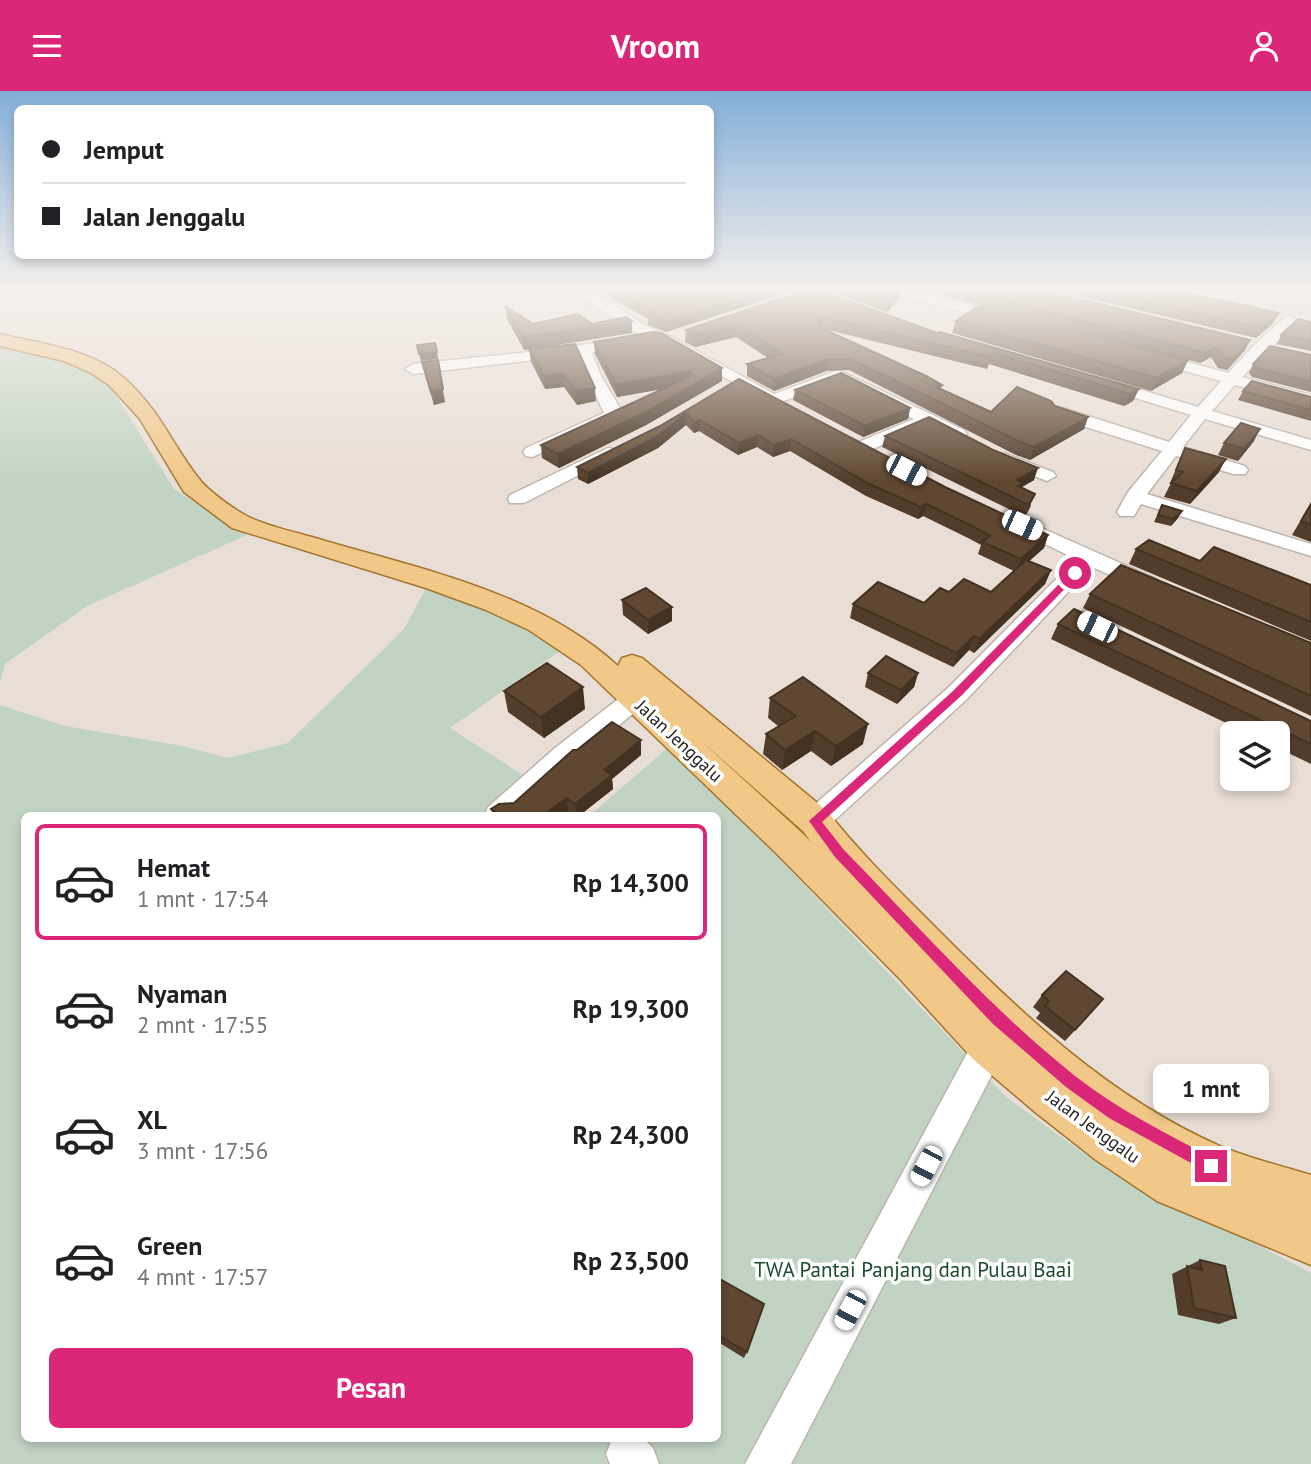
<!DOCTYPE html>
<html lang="id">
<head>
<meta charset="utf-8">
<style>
  body { margin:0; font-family:"PT Sans",sans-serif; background:#f6f6f6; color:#202124; height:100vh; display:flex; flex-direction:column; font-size:26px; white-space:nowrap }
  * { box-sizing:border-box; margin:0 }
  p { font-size:23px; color:#757577 }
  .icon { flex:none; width:38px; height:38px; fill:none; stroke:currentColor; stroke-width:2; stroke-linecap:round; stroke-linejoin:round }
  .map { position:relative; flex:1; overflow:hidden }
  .sheet { position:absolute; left:21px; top:721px; width:700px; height:630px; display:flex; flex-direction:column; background:#fff; border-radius:10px; box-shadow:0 4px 10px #0003 }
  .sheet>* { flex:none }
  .guide { position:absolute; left:14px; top:14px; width:700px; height:154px; border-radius:10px; box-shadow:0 4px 10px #0003; display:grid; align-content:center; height:154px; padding:0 28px; background:#fff }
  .tools { position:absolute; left:1220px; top:630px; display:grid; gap:14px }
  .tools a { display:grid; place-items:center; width:70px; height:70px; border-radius:10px; background:#fff; box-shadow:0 4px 10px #0003; font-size:35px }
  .end { position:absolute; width:32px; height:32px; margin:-16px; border:9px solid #db2777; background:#fff; box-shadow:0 0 0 4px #fff }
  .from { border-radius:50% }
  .bubble { position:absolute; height:49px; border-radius:10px; background:#fff; box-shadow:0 4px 10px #0003; font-size:23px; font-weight:800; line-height:49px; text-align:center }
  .car { position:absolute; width:21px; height:42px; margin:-21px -10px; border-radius:9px; box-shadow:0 0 5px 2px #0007; background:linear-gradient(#fff 24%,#345 0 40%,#fff 0 76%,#345 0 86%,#fff 0) }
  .guide b { display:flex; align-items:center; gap:24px; height:66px; font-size:26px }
  .guide b+b { border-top:2px solid #e0e0e0 }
  .guide i { width:18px; height:18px; background:#202124 }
  ul { padding:12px 0 0; list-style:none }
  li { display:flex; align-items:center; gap:21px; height:116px; margin:0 14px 10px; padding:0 14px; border:4px solid transparent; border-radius:10px }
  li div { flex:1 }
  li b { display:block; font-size:26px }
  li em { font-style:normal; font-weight:800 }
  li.active { border-color:#db2777 }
  li>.icon { width:63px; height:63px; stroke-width:1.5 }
  .action { display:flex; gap:14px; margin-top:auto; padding:14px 28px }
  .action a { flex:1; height:80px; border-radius:10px; background:#db2777; color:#fff; font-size:28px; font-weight:800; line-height:80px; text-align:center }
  header { display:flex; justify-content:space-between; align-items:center; height:91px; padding:0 28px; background:#db2777; color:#fff; font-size:32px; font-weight:800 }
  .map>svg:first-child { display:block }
  .green { fill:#c1d4c4 }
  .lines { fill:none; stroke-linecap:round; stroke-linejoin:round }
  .minor-casing { stroke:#bdb3aa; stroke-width:3 }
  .major-casing { stroke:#a4752f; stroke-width:3 }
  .minor { fill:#fff; fill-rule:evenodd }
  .major { fill:#f2c889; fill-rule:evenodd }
  .wall { fill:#533d2a }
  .shaded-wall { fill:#433222 }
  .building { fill:#604731; stroke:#433222; stroke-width:2 }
  .route { fill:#db2777 }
  .labels { text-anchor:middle; stroke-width:7; stroke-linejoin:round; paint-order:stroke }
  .street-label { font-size:18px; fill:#211d1a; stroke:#fff }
  .near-park-label { font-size:21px; fill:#1a4b2a; stroke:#fff }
</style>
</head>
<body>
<header><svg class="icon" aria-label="menu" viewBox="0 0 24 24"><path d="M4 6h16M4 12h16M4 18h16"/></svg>Vroom<svg class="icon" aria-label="person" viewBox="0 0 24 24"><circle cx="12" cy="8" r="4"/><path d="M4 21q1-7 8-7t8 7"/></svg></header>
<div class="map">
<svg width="1311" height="1373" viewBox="0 0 1311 1373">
  <rect width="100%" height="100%" fill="#e9ded5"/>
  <path class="green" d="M1194,198H1311V225Z
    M0,251L72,271L111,297L174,398L247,444L87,515L5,573L0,592Z
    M427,495L495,521L563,558L450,637L585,724H24V1348H718V724H590L671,654L1006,1006L1083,1062L1311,1182V1373H0V614L65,635L183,655L228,667L288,652L404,538Z"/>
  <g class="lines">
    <defs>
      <path id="minor" d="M568,198C603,196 637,237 672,246L774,303L838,279L964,339L967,343L958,348L923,332L921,337L868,360H856L853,356L856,352L914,328L837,290L781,311H769L662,252L648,249Z
        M884,198H906L1013,225L1015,228L1008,232L886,201Z
        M1290,225L1297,229L1295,232L1242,286L1311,304V314L1235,294L1212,320L1311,349V359L1205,328L1183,356L1245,375L1248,379L1245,383H1233L1176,365L1147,403L1311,453V465L1141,413L1134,425H1120L1117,421L1128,401L1162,360L1051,325L1049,321L1051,317H1063L1169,351L1191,324L1096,295L1094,292L1096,289H1108L1198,316L1221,290L1145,269L1142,266L1145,263L1150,261L1228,282L1256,252L1285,226Z
        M630,247L635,248L637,251L635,254L592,261L600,283L621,319L618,329L532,366L526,365L523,361L526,357L604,322L577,264L413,283L405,278L413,273L539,260Z
        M608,357L614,358L617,362L614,366L524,412H510L508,408L510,404Z
        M1004,362L1053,381L1056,385L1047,390L998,371L995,367Z
        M1017,426L1156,488L1160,493L1156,498H1142L1092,476L966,609L825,738L815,741L805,738L801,730L805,722L948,597L1076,468L1010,436L1007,432L1010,428Z
        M635,600L644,602L647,608L644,614L573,671L515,724H485L488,716L555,657L626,602Z
        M989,939L1001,944L1006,955L1001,966L791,1373H745L977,944Z
        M612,1348H644L653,1357L659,1373H610L606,1363Z"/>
      <path id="major" d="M0,243C41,253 92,258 124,287C161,320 172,354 200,389C208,400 239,422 251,427C273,437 299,442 322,449C424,479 538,502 618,575L622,567L632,564L642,567L827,720C860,762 898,799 936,837C1021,922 1108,1006 1220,1055C1249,1067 1281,1075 1311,1084V1174L1157,1110L1096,1069L1035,1021L974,969L900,888L776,762L581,574L529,539L486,519L426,497L232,437L184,401L140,328L109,294L91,282L64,270L0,255ZM699,648L803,740L811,751L802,742Z"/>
    </defs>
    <use href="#minor" class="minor-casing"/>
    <use href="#major" class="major-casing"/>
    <use href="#minor" class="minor"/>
    <use href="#major" class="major"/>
  </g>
  <path class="wall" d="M596,198H798L666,241L648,234V228Z
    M810,198L937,242L1139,298L1133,310L1124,315L989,273L987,278L824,238L942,294L941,298L991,321L1055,315L1088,326L1084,338L1030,369L1016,364L849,279L826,280L774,300L747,285V273L768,267L736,246L695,256L685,251L686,239Z
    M828,198H901L899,207L887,221L829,200Z
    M920,198H1038L1250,249L1245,259L1227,279L1218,277L1211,266L1200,272Z
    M1050,198H1170L1279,222L1273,232L1256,247Z
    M505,215L533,233H592L632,230V242L524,259L507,228Z
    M956,230L1188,269L1182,282L1151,300L952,242Z
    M1311,231V260L1277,253L1281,244Z
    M594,251L722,277V290L646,334L559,377L542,367L541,354L663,298L617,306L595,263Z
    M575,253L596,310L577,314L564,296L545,298L531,271L529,258Z
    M1311,264V301L1252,286L1249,282L1253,273Z
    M422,271L445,311L434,314L425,284Z
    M739,288L945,396L1048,444L1044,457L1029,470L1051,479L1045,493L974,562L969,559L953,576L850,527L853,513L924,512L949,501H991L1014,480L978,463L981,454L968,447L923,425L918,428L866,405L790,360L773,366L757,356L738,364L699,340L694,342L686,334L658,357L588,393L578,388L577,376L660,335Z
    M795,299L910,317L908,328L863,346L793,309Z
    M1243,300L1311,306V330L1238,309Z
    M885,345L1034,389L1022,396L1031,415L1025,426L882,356Z
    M1254,350L1238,370L1218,364L1224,352Z
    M1185,357L1219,381L1190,413L1164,406L1171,392H1170Z
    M1311,412V451L1292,444Z
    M1162,414L1178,427L1171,435L1154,431Z
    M1136,458L1200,470L1311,494V550L1129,473Z
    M1090,503L1311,552V625L1083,517Z
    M622,509L672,516V530L648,543L623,524Z
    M1058,533L1311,630V673L1278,657V642H1247L1051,548Z
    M868,582H918L914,596L897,613L865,596Z
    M504,600L585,618L544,647L508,621Z
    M770,607L863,653L831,675L811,660L782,679L763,663L766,643L778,635L768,627Z
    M641,649V664L612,688L613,698L580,724H573L568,721L564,724H493L491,718L514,712L577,659Z
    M1042,904L1093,920L1065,950L1036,927L1040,922L1033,916Z
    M1200,1169L1236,1227L1219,1233L1178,1224L1172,1183Z
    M718,1187L747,1261L744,1267L718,1251Z"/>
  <path class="shaded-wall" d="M769,198H798L666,241V231Z
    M901,198L899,207L887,221L889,211Z
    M1279,222L1273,232L1256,247L1261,237Z
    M632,230V242L524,259L523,246Z
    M737,234L736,246L695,256V244Z
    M1250,249L1245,259L1227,279L1232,269Z
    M1216,256L1211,266L1200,272L1205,262Z
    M437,261L438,268L421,270L419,263Z
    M828,268L826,280L774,300L775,288Z
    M1188,269L1182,282L1151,300L1157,287Z
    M722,277V290L646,334L559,377L558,363Z
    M690,280L689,293L617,306L616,294Z
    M440,282L445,311L434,314L431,301Z
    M562,283L564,296L545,298L544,285Z
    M595,297L596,310L577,314L576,300Z
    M1139,298L1133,310L1124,315L1130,303Z
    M910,317L908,328L863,346L865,335Z
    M686,322V334L658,357L588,393V382Z
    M1088,326L1084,338L1030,369L1034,356Z
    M700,329L699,340L694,342L695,331Z
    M1260,338L1254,350L1238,370L1244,358Z
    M758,344L757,356L738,364L739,352Z
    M791,348L790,360L773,366L774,354Z
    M1226,368L1219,381L1190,413L1197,400Z
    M1038,377L1034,389L1013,401L1017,389Z
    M926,413L923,425L918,428L921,416Z
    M1182,420L1178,427L1171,435L1174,428Z
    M1048,444L1044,457L1017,481L1021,468Z
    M1051,479L1045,493L974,562L979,548Z
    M672,516V530L648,543V529Z
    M974,545L969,559L953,576L957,562Z
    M918,582L914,596L897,613L901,599Z
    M583,596L585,618L544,647L541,626Z
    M868,633L863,653L831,675L836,655Z
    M815,640L811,660L782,679L785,659Z
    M641,649V664L612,688L613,698L580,724H576L575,713L604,679Z
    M567,707L568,721L564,724H543Z"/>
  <path class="building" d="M612,198H769L666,231L648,224L656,222Z
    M810,198H816L937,242L940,241L1139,298L1130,303L992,261L990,266L822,226L819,236L926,285L942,294L936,296L991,321L1017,296L1051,310L1055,315L1088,326L1034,356L1020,351L851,268H828L775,288L747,273L782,263L737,234L695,244L686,239Z
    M852,198H900L889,211Z
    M960,198H1038L1250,249L1232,269L1223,266L1216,256L1205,262Z
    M1094,198H1170L1279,222L1261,237Z
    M505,215L533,233L578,223L592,233L626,226L632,230L523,246Z
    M979,215L1188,269L1157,287L956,230Z
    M1298,228L1311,231V250L1281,244Z
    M653,241L661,242L722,277L646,321L558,363L541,354L691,285L690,280L616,294L594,251Z
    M435,252L437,261L419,263L417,254Z
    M575,253L595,297L576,300L562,283L544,285L529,258Z
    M1270,255L1311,264V291L1257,277L1253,273Z
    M438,269L443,298L431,301L422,271Z
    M841,282L910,317L865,335L795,299Z
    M739,288L945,396L1048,444L1021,468L982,451L990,445L972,435L926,413L921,416L869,393L791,348L774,354L758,344L739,352L700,329L695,331L686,322L658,345L588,382L577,376L660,335Z
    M1252,290L1311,306V319L1243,300Z
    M929,326L993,359L1038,377L1017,389L1023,392L1018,395L1035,403L1029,414L885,345Z
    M1241,332L1260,338L1244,358L1224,352Z
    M1185,357L1226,368L1197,400L1171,392L1183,381L1176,379Z
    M1311,413V434L1301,430Z
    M1162,414L1182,420L1174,428L1158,424Z
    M1149,449L1200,470L1214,456L1311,494V531L1136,458Z
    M1026,469L1051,479L979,548L974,545L957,562L853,513L878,491L924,512L940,497L949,501L964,488L991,501Z
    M1121,474L1311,552V605L1090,503Z
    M646,497L672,516L648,529L622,509Z
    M1074,518L1311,630V653L1058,533Z
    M886,565L918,582L901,599L868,582Z
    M547,572L583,596L541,626L504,600Z
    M803,586L868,633L836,655L815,640L785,659L766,643L796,625L770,607Z
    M612,631L641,649L604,679L612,684L575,713L567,707L543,724H499L491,718L499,713L514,712L573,659H577Z
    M1066,880L1103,908L1075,939L1045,915L1049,910L1042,904Z
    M1200,1169L1225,1175L1236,1227L1194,1217L1187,1175L1202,1179Z
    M718,1187L764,1213L747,1261L718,1244Z"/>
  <linearGradient id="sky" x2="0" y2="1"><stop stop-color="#83aed8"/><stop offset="0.51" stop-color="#f5f0ec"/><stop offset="1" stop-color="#f5f0ec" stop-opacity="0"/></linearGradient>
  <rect width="1311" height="390" fill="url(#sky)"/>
  <path class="route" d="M1072,480L1080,482L961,605L822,731L844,759C919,836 991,918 1075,985C1118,1019 1168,1043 1216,1069L1219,1075L1216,1080L1211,1083L1109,1027L1066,996L993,933L835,766L809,730L953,600Z"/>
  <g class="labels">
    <g class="street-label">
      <text transform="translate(679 650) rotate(43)" y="6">Jalan Jenggalu</text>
      <text transform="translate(1093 1036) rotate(36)" y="6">Jalan Jenggalu</text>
    </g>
    <g class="near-park-label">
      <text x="913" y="1186">TWA Pantai Panjang dan Pulau Baai</text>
    </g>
  </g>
</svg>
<div class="tools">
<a><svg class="icon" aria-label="layers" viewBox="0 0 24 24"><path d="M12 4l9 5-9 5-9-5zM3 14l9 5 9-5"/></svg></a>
</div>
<i class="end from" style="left:1075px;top:482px"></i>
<i class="end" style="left:1211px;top:1075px"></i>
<div class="bubble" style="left:1153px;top:973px;width:116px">1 mnt</div>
<i class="car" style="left:906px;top:379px;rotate:117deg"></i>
<i class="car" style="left:1022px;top:434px;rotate:114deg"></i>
<i class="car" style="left:1097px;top:536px;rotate:296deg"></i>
<i class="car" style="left:926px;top:1075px;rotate:208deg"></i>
<i class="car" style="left:850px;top:1219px;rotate:208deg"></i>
<div class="guide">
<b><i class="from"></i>Jemput</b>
<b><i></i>Jalan Jenggalu</b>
</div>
<section class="sheet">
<ul>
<li class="active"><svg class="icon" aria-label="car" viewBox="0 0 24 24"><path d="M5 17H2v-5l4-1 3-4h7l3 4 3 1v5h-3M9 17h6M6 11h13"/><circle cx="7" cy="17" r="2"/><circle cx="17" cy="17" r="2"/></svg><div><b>Hemat</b><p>1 mnt · 17:54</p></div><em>Rp 14,300</em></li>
<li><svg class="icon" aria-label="car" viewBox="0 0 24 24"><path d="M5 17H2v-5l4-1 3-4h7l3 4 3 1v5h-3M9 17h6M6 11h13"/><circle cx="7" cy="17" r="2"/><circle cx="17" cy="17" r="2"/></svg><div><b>Nyaman</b><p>2 mnt · 17:55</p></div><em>Rp 19,300</em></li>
<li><svg class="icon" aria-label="car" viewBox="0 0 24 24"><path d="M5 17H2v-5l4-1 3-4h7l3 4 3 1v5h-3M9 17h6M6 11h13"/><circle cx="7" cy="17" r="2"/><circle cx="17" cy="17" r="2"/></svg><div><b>XL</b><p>3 mnt · 17:56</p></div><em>Rp 24,300</em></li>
<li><svg class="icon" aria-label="car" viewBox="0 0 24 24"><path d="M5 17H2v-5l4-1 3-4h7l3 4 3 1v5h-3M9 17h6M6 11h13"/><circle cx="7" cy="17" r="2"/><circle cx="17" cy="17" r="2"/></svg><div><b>Green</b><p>4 mnt · 17:57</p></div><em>Rp 23,500</em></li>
</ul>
<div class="action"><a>Pesan</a></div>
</section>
</div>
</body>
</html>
